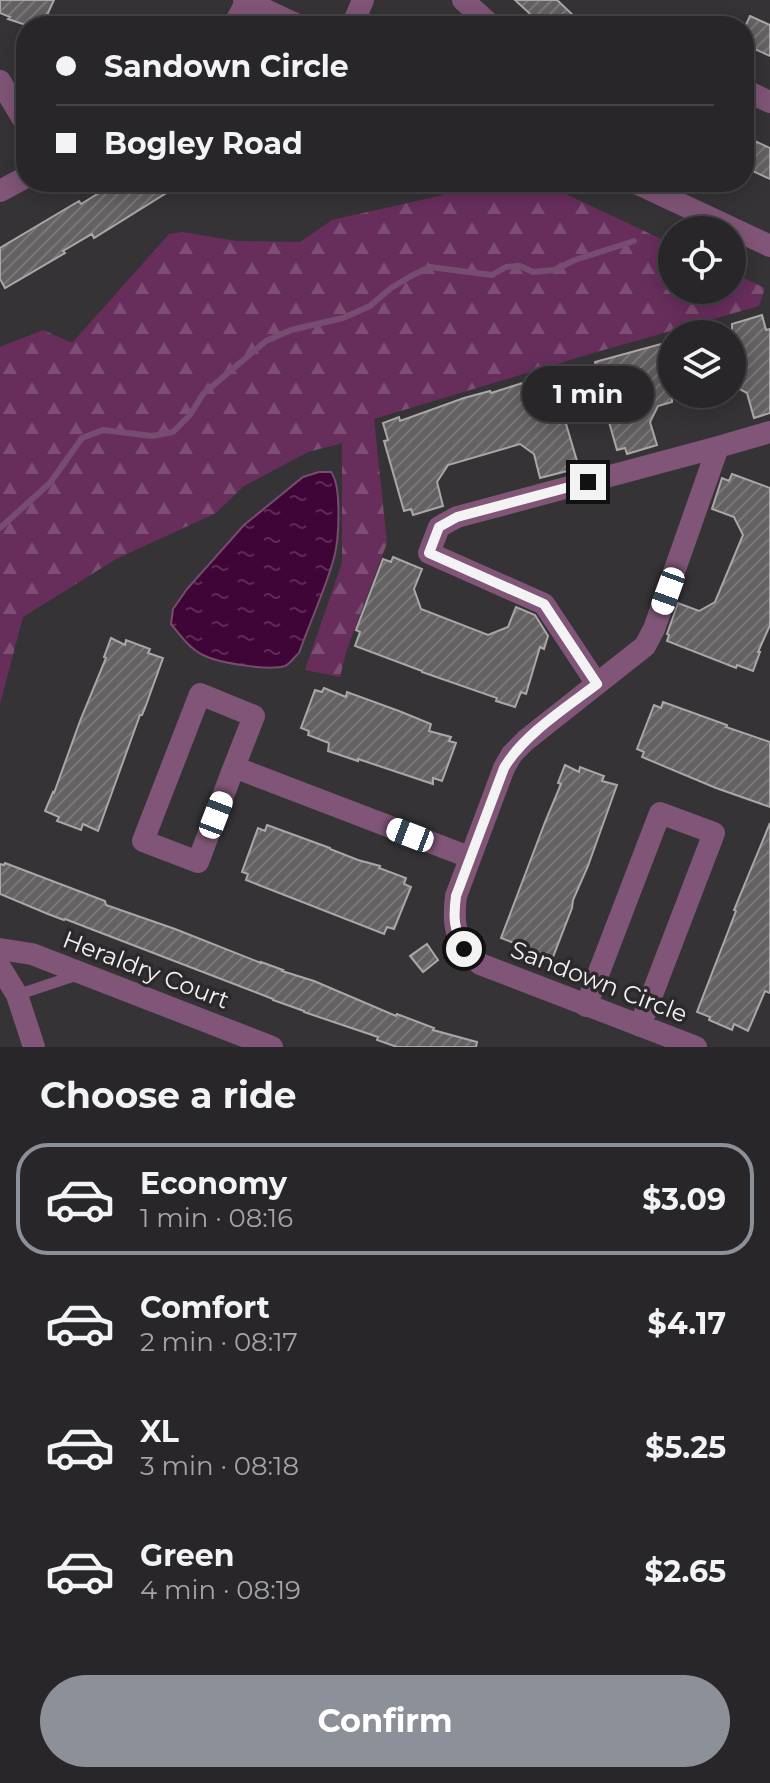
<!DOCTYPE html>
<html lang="en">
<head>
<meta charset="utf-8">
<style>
  body { margin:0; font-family:Montserrat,sans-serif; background:#302e30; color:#f1f3f6; height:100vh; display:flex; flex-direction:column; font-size:30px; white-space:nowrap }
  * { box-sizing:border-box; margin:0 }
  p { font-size:26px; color:#a5a5a8 }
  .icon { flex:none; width:44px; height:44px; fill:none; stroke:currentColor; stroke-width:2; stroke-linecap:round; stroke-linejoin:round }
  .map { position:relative; height:1047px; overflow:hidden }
  .side { display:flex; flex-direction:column; background:#282628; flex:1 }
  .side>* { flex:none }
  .top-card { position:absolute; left:16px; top:16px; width:738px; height:176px; border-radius:32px; box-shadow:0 4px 20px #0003,0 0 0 2px #444345; display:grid; align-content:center; height:176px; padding:0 40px; background:#282628 }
  .controls { position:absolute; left:658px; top:216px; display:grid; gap:16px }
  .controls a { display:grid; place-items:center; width:88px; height:88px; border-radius:50%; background:#282628; box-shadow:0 4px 20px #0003,0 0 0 2px #444345; font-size:40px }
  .end { position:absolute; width:36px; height:36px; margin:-18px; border:10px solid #f4f3f4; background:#111; box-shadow:0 0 0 4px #111 }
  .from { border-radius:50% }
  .bubble { position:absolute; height:56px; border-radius:28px; background:#282628; box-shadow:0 4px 20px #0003,0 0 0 2px #444345; font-size:26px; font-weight:700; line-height:56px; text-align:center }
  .car { position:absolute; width:24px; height:48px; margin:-24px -12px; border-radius:10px; box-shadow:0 0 6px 2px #0007; background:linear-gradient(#fff 24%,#345 0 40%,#fff 0 76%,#345 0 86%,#fff 0) }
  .top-card b { display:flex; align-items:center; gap:28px; height:76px; font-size:30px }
  .top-card b+b { border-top:2px solid #444345 }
  .top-card i { width:20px; height:20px; background:#f1f3f6 }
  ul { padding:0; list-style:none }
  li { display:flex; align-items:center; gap:24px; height:112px; margin:0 16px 12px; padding:0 24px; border:4px solid transparent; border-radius:32px }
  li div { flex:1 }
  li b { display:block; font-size:30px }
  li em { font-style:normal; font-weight:700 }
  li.active { border-color:#8c9099 }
  li>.icon { width:72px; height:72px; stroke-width:1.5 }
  h2 { padding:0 40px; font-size:36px; line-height:96px }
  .primary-button { display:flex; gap:16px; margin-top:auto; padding:16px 40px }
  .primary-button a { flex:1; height:92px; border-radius:48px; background:#8c9099; color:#fff; font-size:32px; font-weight:700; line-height:92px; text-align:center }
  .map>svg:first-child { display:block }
  .forest { fill:url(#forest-firs) }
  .water { fill:url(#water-ripples); stroke:#764c70; stroke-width:2 }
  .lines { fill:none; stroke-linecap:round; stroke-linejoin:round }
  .stream { stroke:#764c70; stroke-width:6 }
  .building { fill:url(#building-hatch); stroke:#aaa7a9; stroke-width:2 }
  .service { stroke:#805577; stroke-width:11 }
  .minor { stroke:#805577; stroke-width:22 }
  .route { stroke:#f4f3f4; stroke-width:10 }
  .labels { text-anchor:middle; stroke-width:7; stroke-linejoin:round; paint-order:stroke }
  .street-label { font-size:24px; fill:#f4f3f4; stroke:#2b292b }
</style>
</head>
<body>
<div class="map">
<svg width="770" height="1047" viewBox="0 0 770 1047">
  <defs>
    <pattern id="forest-firs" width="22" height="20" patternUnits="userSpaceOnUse" patternTransform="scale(2)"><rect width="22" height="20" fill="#672e5c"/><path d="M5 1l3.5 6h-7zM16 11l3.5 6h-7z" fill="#7d4d74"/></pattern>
    <pattern id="water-ripples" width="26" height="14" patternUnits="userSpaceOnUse" patternTransform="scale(2)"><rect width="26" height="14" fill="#400537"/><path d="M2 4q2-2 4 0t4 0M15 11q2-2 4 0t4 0" fill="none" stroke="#5c2a55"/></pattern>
    <pattern id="building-hatch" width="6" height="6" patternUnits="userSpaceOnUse" patternTransform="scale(2)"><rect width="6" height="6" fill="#646163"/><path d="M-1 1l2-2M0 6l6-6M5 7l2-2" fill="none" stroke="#7b787a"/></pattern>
  </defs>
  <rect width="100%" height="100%" fill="#353335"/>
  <path class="forest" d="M446,182H540L672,244V290H732V273L765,288L759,306L600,351L374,419L387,543L346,652L340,677L305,670L342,563V443L308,452L244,486L216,513L116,559L23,617L0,704V347L43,330L72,343L169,234L183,232L237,241L300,242L332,220L443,195Z"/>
  <path class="water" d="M319,472H331C342,486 339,540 334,558C325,590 310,622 299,653C294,657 290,664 285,666C269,671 218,663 203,655C190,649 180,635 171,624L173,609L187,589L244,525L303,477Z"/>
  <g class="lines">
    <path class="stream" d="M0,528L50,483L82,438L103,430L152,436L173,432L190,415L203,394L266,341L291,330L343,318L370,306L391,288L411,276L430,267L492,275L506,267L520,266L533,272L554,270L575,260L634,241"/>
  </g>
  <path class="building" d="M0,0H54L42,26H29L8,19L10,17L0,13Z
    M515,0H557L574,16L565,26H543Z
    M750,16L770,25V56L744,44V29Z
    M744,136L770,148V179L744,167Z
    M117,182H184L94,238L92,234L63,251L65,253L5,288L0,279V248L79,201L81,204Z
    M762,315L766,330L770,329V413L754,418L747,393L732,385V324Z
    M672,341V402L658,406L650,422L657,445L627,454L625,448L617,450L597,380H600L595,362Z
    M548,375L552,391L556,390L577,461L569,463L571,470L540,478L534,454L520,444L448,465L437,482L443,506L413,515L411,509L404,511L384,441L388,440L383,423L399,417L400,421L464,398L490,391L491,393Z
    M732,474L770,488V625L758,652H760L753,671L737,665L736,668L667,641L669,635L667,634L678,603L699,611L715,602L743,535L734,517L712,509L722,478L729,481Z
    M393,557L422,569L414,589L421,609L488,635L508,627L516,607L535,615L548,636L544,649L540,647L526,694L521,692L515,707L496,701L497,698L422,672V671L355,646L360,632L356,630L383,559L391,562Z
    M111,638L125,645L126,640L150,649L148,653L163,658L145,708L142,715H140L98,831L83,824L81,830L57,821L59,817L45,811L53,792L54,793L80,721L106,658L104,657Z
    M324,688L346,697L347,692L399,711L431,724L429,731L451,737L449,741L456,743L442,781L433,778V784L358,759V761L328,751L329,743L308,735L309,731L301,728L315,690L322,692Z
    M663,702L727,725L726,727L770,742V807L716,788L642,757L644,752L637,749L654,705L661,708Z
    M565,765L579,772L580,767L604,776L602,781L617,785L588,866L573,900L572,908L553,957L538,952L537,956L513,947L514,943L501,938L545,822L561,784L558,783Z
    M770,823V993L765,991L748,1031L734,1024L732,1030L709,1020L710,1017L697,1012L736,911L734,910Z
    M267,825L330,848V849L358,860L380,866L379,868L406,878L404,884L411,887L394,929L387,927L384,934L246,880L248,874L242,872L258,828L265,831Z
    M5,863L105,901L106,905L175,929L261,963V962L283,970L282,971L314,981L396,1016L397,1014L434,1028L433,1030L477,1042L476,1047H397L377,1040L378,1037L304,1012V1011L273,1000V999L242,987L65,919L64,920L48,914L0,894V864L4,865Z
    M427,944L438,960L423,972L410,956Z"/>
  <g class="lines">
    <path class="service" d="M17,995L77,975"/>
    <path class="minor" d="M244,0L300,26
      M463,0L492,26
      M233,26L247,1
      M352,26L363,0
      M0,81L26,124
      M744,90L770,102
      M634,182L770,246
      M0,191L26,177
      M597,684L544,604L429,553L439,527L457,517L718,447
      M234,767L198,862L143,841L200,694L254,716L234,767L469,857
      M0,949L32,954L272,1047
      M0,967L17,995L34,1047
      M586,1006L660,813L714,833L640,1026
      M696,1047L480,964C456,941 452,929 456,896L504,768L512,754L526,740L645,646L654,629L718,447L770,432"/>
  </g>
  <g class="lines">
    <path class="route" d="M464,949C454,929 453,918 456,896L504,768C523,735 567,707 597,684L544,604L429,553L439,527L457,517L588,482"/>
  </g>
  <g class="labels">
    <g class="street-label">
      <text transform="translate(146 970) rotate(21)" y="8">Heraldry Court</text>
      <text transform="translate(599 982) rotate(21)" y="8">Sandown Circle</text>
    </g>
  </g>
</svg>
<div class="controls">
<a><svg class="icon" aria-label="locate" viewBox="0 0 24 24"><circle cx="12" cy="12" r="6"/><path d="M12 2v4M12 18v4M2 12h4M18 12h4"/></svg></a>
<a><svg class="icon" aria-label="layers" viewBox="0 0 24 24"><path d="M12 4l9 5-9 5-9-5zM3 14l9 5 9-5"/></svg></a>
</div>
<i class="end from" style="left:464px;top:949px"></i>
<i class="end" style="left:588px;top:482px"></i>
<div class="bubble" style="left:522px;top:366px;width:132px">1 min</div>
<i class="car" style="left:668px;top:591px;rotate:200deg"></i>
<i class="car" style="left:216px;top:815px;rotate:21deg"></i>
<i class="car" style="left:410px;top:835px;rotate:291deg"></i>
<div class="top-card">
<b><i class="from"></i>Sandown Circle</b>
<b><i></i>Bogley Road</b>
</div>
</div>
<section class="side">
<h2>Choose a ride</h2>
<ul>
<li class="active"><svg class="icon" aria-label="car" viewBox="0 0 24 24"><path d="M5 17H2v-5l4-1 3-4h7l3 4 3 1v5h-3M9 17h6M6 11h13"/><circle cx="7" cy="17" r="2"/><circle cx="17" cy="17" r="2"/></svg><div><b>Economy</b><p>1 min · 08:16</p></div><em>$3.09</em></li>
<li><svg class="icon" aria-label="car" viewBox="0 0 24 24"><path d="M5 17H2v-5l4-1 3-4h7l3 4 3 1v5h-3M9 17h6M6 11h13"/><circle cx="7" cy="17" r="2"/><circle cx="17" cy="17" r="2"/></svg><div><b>Comfort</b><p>2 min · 08:17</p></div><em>$4.17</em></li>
<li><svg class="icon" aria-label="car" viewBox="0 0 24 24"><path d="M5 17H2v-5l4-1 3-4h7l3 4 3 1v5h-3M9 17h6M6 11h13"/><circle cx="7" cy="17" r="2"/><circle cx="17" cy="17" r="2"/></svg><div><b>XL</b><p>3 min · 08:18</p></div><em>$5.25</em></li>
<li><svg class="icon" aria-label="car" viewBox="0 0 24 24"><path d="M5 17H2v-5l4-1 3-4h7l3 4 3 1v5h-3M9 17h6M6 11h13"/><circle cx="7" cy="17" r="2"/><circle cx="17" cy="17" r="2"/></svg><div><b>Green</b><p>4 min · 08:19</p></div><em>$2.65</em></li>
</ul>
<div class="primary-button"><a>Confirm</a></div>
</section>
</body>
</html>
